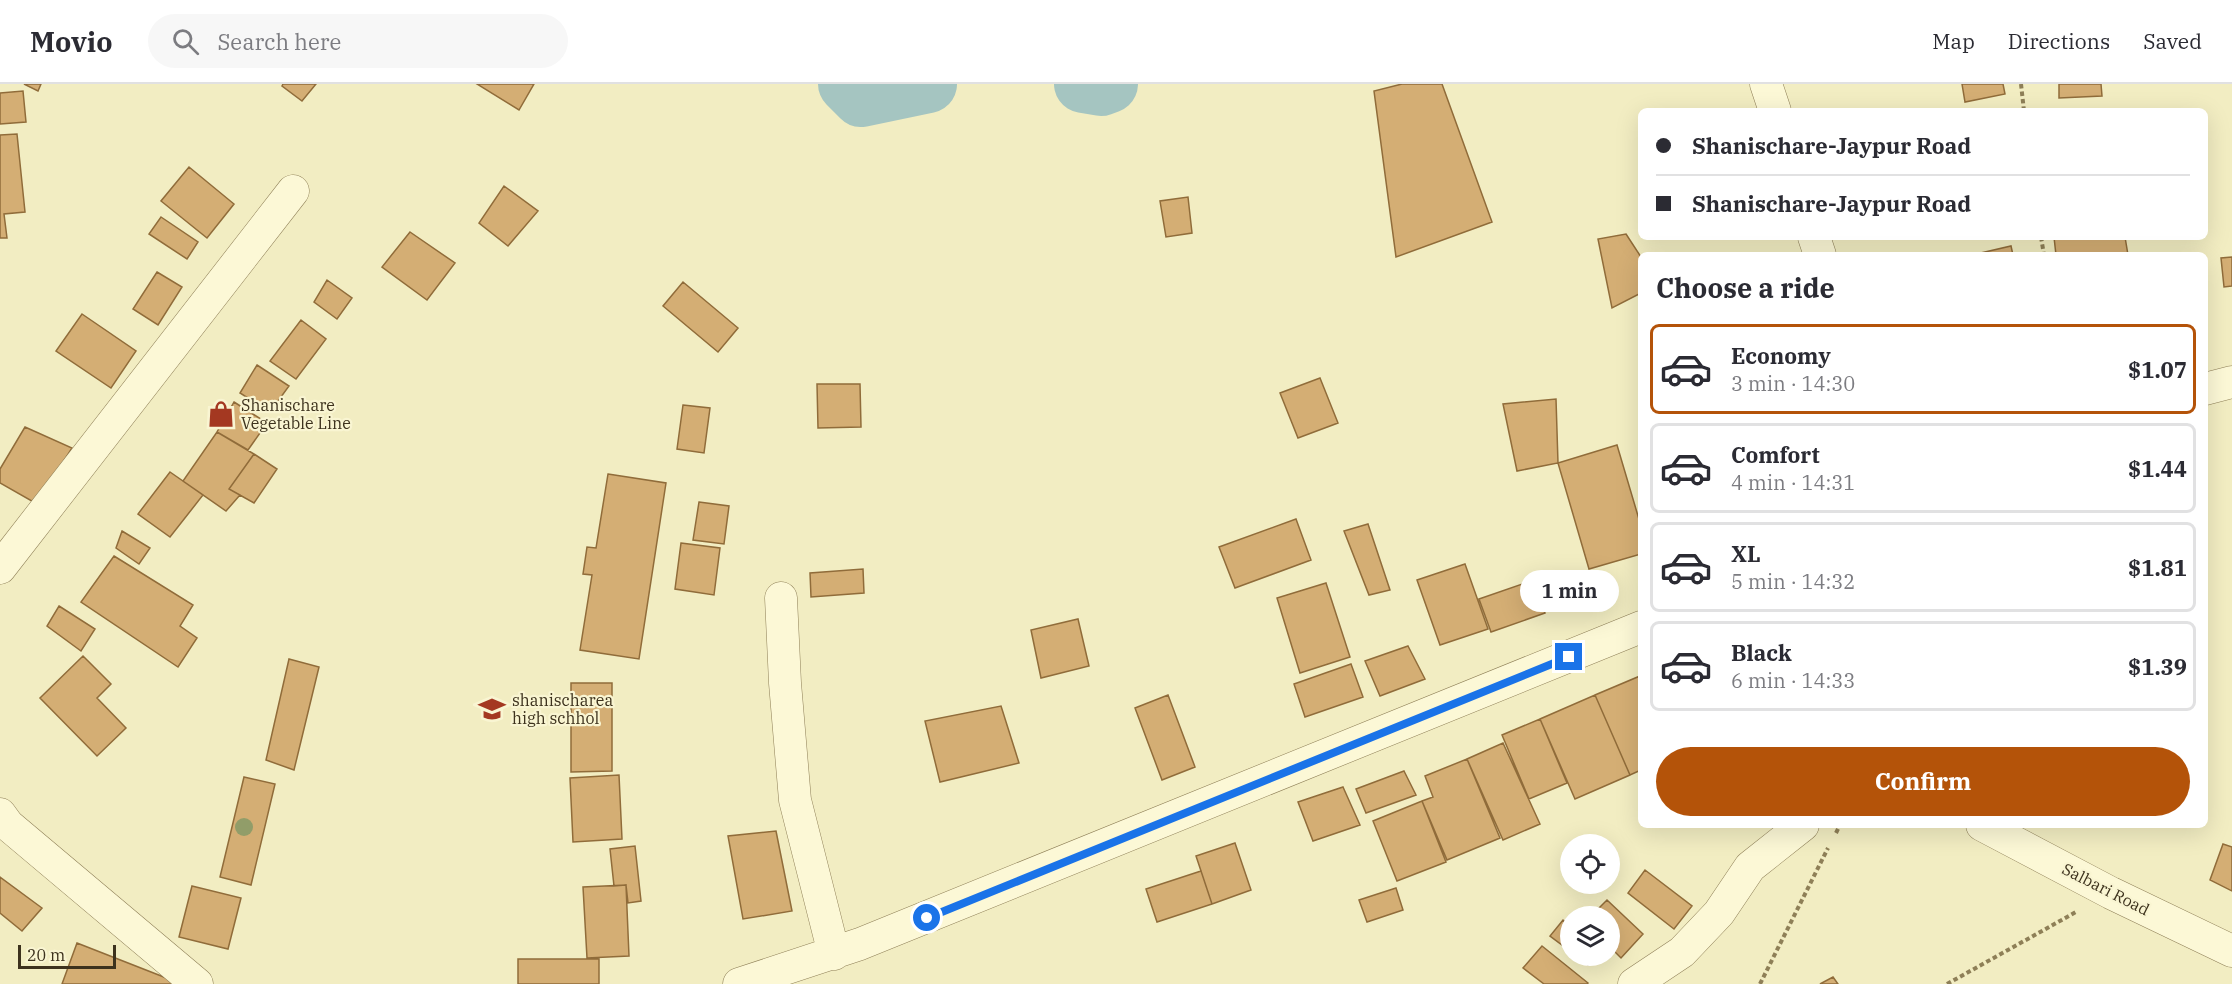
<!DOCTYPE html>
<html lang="en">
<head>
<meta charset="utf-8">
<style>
  body { margin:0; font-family:"IBM Plex Serif",serif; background:#f7f7f7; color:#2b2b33; height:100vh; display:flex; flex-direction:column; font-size:22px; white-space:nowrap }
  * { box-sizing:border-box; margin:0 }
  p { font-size:20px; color:#7c7c81 }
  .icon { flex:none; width:33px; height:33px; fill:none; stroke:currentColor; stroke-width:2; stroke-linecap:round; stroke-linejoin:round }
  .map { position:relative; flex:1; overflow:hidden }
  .side { position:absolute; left:1638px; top:168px; width:570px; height:576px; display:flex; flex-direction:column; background:#fff; border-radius:9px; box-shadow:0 6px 24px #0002 }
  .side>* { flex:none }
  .guide { position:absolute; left:1638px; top:24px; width:570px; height:132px; border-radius:9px; box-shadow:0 6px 24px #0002; display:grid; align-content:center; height:132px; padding:0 18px; background:#fff }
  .buttons { position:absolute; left:1560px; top:750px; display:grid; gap:12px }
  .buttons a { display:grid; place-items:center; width:60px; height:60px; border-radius:50%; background:#fff; box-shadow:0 6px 24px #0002; font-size:30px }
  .scale { position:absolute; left:18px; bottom:15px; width:98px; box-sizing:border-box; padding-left:6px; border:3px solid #3d321d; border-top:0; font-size:16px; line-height:21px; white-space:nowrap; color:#3d321d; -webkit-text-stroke:4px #f9f5d2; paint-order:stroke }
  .end { position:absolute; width:27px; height:27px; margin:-14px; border:8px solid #1a73e8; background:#fff; box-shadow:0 0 0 3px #fff }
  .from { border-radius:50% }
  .bubble { position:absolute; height:42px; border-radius:21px; background:#fff; box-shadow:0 6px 24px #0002; font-size:20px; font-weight:700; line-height:42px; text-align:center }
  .guide b { display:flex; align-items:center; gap:21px; height:57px; font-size:22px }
  .guide b+b { border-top:2px solid #e1e1e2 }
  .guide i { width:15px; height:15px; background:#2b2b33 }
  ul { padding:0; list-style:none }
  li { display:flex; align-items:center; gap:18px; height:90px; margin:0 12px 9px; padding:0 6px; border:3px solid #e1e1e2; border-radius:9px }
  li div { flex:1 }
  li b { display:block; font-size:22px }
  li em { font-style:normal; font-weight:700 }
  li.selected { border-color:#b45309 }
  li>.icon { width:54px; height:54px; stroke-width:1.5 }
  h2 { padding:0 18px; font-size:27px; line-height:72px }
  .primary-button { display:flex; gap:12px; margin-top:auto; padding:12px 18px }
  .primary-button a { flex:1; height:69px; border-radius:36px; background:#b45309; color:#fff; font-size:24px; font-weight:700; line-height:69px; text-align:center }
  header { display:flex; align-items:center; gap:36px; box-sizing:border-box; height:84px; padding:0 30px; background:#fff; border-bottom:2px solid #e1e1e2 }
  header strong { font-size:28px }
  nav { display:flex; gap:33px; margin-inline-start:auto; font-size:21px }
  .search { width:420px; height:54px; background:#f7f7f7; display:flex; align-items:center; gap:15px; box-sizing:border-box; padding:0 21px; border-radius:33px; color:#7c7c81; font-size:22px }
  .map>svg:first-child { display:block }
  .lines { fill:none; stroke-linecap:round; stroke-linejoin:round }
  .river { stroke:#a5c5c1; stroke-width:58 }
  .building { fill:#d4ae74; stroke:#906c3a; stroke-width:1.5 }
  .minor-casing { stroke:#8e7f57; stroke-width:33 }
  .path { stroke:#8e7f57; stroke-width:4; stroke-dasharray:4.5 3; stroke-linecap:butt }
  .minor { stroke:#fcf8d6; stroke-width:32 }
  .tree { fill:#919d69 }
  .route { stroke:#1a73e8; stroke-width:8 }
  .labels { text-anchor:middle; stroke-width:4.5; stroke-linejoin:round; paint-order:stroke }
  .poi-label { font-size:16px; fill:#3d321d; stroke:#f9f5d2; text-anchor:start }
  .street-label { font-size:16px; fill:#3d321d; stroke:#f9f5d2 }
</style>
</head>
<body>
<header>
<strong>Movio</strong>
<div class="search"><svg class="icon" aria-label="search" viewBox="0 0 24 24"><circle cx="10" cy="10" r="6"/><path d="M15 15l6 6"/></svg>Search here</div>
<nav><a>Map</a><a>Directions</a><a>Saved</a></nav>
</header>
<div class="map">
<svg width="2232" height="900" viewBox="0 0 2232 900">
  <rect width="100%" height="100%" fill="#f2edc2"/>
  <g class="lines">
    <path class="river" d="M847,0L861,14L928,0
      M1083,0L1101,3L1109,0"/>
  </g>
  <path class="building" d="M24,0H41L38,7Z
    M283,0H316L302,17L282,2Z
    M477,0H534L519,26Z
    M1402,0H1442L1492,138L1396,173L1374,7Z
    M1962,0H2003L2005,10L1965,18Z
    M2059,0H2101L2102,12L2059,14Z
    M23,7L26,38L0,40V9Z
    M17,50L25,128L4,130L7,154H0V51Z
    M189,83L234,120L207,154L161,117Z
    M504,102L538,127L508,162L479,139Z
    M1188,113L1192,149L1166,153L1160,117Z
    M161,133L198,158L187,175L149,150Z
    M410,148L455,179L427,216L382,183Z
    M1626,150L1641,173V209L1612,224L1598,155Z
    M2054,153H2125L2128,171H2056Z
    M2011,162L2013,171H1972Z
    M2232,173V202L2224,203L2221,174Z
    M157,188L182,203L158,241L133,225Z
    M327,196L352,214L337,235L314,218Z
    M683,198L738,244L718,268L663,222Z
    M82,230L136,267L111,304L56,267Z
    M301,236L326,255L296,295L270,277Z
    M257,281L289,302L270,328L240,309Z
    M1320,294L1338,339L1298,354L1280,309Z
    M817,300H860L861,343L818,344Z
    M1556,315L1558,379L1517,387L1503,320Z
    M234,318L267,339L248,366L217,348Z
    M683,321L710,324L704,369L677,365Z
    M25,343L72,364L37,420L0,399V385Z
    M217,348L254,370L229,405L240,411L226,427L183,397Z
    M1617,361L1641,442V470L1589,485L1558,379Z
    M254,370L277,385L254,419L229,405Z
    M170,388L203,411L170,453L138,430Z
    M608,390L666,399L639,575L580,566L592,491L583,490L587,463L596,464Z
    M699,418L729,422L724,460L693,456Z
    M1296,435L1311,476L1235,504L1219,463Z
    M1368,440L1390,506L1369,511L1344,447Z
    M122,447L150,464L139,480L116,464Z
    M681,459L720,464L714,511L675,505Z
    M114,472L193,521L180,542L197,554L178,583L81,518Z
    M1465,480L1488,545L1440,561L1417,496Z
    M863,485L864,509L811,513L810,489Z
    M1534,496L1545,529L1491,548L1479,515Z
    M1326,499L1350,573L1300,589L1277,514Z
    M59,522L95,545L81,567L47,542Z
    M1078,535L1089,582L1041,594L1031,546Z
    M1408,562L1425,595L1380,612L1365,577Z
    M83,572L111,600L97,614L126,644L97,672L40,614Z
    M289,575L319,583L294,686L266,676Z
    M1351,580L1363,613L1305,633L1294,600Z
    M1640,592L1641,686L1630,691L1595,611Z
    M571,599H612V687L571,688Z
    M1168,611L1195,683L1162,696L1135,624Z
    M1595,611L1630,691L1575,715L1540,635Z
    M1001,622L1019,679L940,698L925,637Z
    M1540,635L1567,699L1529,715L1502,651Z
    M1503,659L1540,740L1503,756L1467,675Z
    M1467,675L1500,754L1447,776L1422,717L1433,713L1425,692Z
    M1404,687L1416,711L1366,729L1356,705Z
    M619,691L622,755L573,758L570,694Z
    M244,693L275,700L251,801L220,793Z
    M1343,703L1360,741L1313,757L1298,718Z
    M1422,717L1446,778L1397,797L1373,737Z
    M776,747L792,827L743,835L728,752Z
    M1235,759L1251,806L1212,820L1196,772Z
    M2223,760L2232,763V807L2210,796Z
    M635,762L641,817L628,819L626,801L614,802L610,765Z
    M1645,786L1692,822L1674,845L1628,809Z
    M1201,787L1212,820L1157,838L1146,805Z
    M0,793L42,824L22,847L0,829Z
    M626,801L629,872L587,874L583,803Z
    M192,802L241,814L228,865L179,853Z
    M1396,804L1403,826L1367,838L1359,816Z
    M1607,816L1643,850L1621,874L1610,863V832H1591Z
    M1563,836L1570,842V867L1550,852Z
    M77,859L174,897L173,900H62Z
    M1542,862L1588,899L1587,900H1544L1523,884Z
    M1576,872H1595L1588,881Z
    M518,875H599V900H518Z
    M1833,893L1838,900H1820Z"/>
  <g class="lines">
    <defs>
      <path id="minor" d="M1766,0L1775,27
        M1814,153L1820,171
        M2205,305L2232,298
        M0,484L293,107
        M781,514L785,599L795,716L834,870
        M0,730L8,741L197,900
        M1982,741L2111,809L2232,867
        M739,900L860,860L1641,543
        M1634,900L1682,868L1719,829L1750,783L1803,741"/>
    </defs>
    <use href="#minor" class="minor-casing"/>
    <path class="path" d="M2021,0L2024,27
      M2041,153L2044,171
      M1836,749L1840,741
      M1760,900L1828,764
      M1947,900L2076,828"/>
    <use href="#minor" class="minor"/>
  </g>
  <circle class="tree" cx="244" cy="743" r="9"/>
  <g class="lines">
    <path class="route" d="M927,834L1569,573"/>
  </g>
  <defs>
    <symbol id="shop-bare" viewBox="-9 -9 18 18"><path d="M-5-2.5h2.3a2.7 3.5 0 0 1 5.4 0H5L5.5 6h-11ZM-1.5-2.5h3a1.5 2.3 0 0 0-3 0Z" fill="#a43821" stroke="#f9f5d2" stroke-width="2.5" paint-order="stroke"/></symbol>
    <symbol id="school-bare" viewBox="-9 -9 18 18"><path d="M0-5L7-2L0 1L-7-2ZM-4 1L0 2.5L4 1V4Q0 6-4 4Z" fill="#a43821" stroke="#f9f5d2" stroke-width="2.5" paint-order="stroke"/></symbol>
  </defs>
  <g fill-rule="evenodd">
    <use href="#shop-bare" x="202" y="311" width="38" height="38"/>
    <use href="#school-bare" x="473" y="606" width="38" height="38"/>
  </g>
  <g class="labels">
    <g class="poi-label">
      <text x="241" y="327">Shanischare<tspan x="241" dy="18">Vegetable Line</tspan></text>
      <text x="512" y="622">shanischarea<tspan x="512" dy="18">high schhol</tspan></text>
    </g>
    <g class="street-label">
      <text transform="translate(2106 805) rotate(27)" y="6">Salbari Road</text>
    </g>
  </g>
</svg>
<div class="buttons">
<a><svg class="icon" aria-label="locate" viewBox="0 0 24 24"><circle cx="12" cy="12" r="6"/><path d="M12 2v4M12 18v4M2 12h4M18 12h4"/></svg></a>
<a><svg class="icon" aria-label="layers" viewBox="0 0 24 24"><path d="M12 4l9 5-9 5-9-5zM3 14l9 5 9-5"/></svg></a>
</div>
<div class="scale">20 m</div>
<i class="end from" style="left:927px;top:834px"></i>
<i class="end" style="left:1569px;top:573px"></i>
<div class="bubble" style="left:1520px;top:486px;width:99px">1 min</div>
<div class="guide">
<b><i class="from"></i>Shanischare-Jaypur Road</b>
<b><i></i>Shanischare-Jaypur Road</b>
</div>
<section class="side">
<h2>Choose a ride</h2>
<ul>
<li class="selected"><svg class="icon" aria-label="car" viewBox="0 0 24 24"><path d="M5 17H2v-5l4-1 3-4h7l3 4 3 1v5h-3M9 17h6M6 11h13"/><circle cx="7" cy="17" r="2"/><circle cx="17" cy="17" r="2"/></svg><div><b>Economy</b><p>3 min · 14:30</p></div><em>$1.07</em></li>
<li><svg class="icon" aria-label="car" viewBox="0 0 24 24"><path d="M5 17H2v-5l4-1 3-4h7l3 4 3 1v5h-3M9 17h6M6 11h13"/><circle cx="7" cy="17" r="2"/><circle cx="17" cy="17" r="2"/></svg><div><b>Comfort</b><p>4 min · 14:31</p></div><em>$1.44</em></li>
<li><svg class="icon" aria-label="car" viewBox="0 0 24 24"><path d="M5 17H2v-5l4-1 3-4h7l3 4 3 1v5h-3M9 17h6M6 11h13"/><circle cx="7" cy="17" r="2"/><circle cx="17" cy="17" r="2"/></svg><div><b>XL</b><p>5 min · 14:32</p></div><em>$1.81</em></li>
<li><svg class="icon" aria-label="car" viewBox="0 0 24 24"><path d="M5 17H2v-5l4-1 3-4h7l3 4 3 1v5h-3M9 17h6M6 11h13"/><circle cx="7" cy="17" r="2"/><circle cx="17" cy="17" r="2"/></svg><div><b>Black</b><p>6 min · 14:33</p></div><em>$1.39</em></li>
</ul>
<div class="primary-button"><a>Confirm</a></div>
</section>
</div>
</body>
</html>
